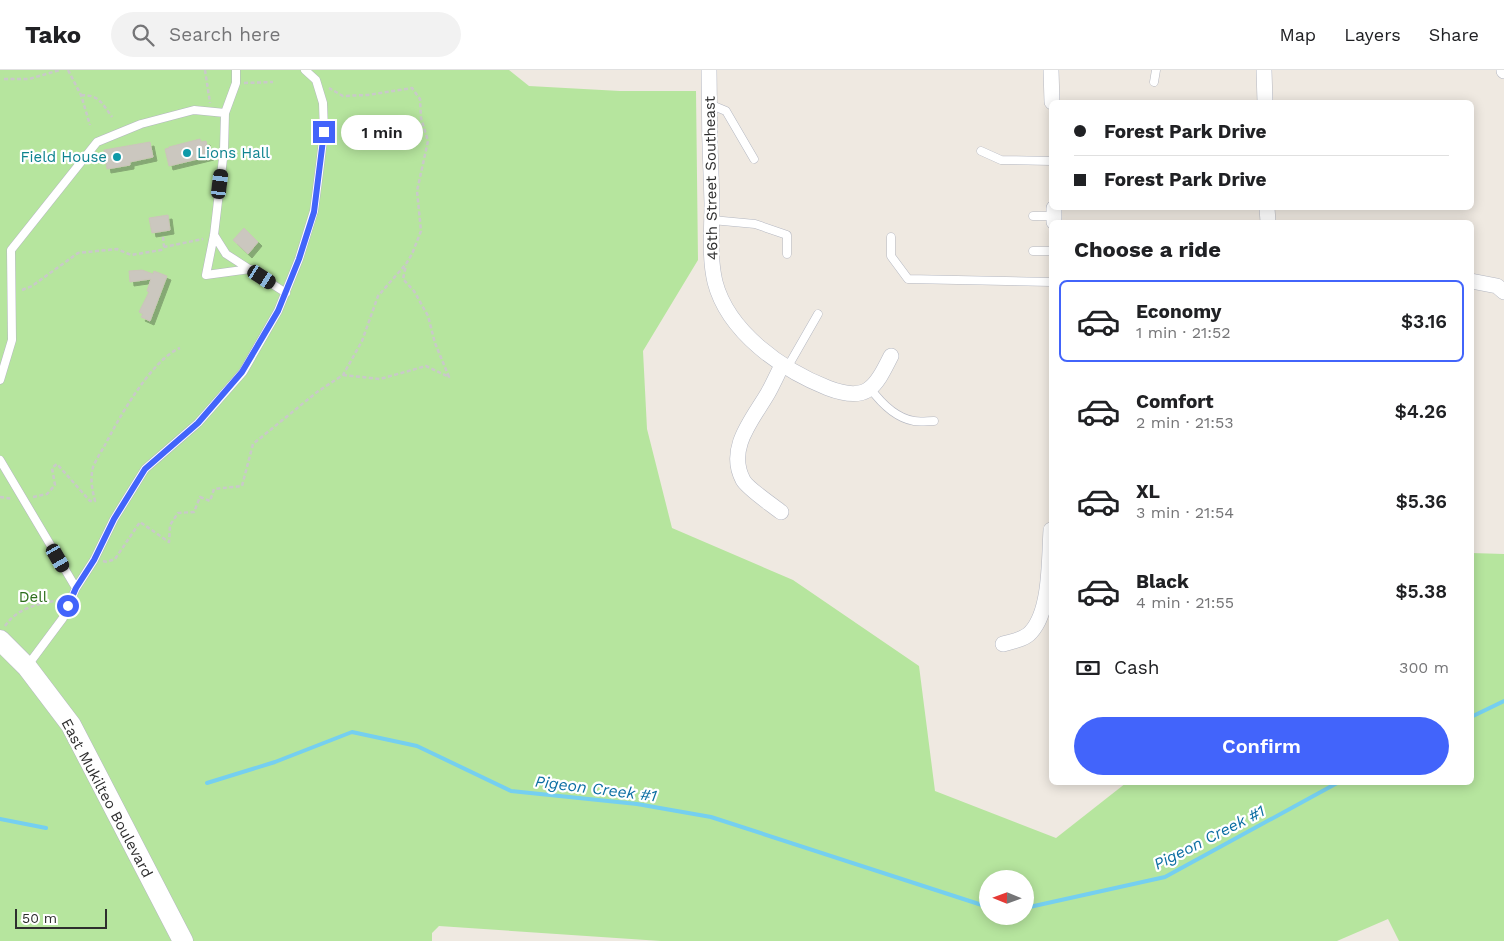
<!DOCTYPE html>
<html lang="en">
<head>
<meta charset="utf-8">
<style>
  body { margin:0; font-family:"Work Sans",sans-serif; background:#f2f2f2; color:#202124; height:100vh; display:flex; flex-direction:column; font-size:19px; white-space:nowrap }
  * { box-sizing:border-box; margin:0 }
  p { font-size:16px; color:#757577 }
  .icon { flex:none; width:28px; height:28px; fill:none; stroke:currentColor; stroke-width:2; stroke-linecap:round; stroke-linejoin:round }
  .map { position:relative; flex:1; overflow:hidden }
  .details { position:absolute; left:1049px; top:150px; width:425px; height:565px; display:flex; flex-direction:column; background:#fff; border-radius:8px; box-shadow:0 2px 12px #0003 }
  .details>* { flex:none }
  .top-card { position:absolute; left:1049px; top:30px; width:425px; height:110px; border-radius:8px; box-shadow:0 2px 12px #0003; display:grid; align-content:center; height:110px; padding:0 25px; background:#fff }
  .needle { width:32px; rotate:271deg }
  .fabs { position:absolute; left:979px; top:800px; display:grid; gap:10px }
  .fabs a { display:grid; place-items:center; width:55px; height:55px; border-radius:50%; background:#fff; box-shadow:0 2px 12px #0003; font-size:25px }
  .scale { position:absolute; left:15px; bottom:12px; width:92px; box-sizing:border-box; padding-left:5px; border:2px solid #2e2e2e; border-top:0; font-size:14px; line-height:18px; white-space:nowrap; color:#2e2e2e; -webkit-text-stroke:4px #fff; paint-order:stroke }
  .end { position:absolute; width:22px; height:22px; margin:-11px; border:6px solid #4264fb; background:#fff; box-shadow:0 0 0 2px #fff }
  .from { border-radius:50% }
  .bubble { position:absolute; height:35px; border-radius:18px; background:#fff; box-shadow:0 2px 12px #0003; font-size:16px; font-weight:600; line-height:35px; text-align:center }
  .car { position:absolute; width:15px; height:30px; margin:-15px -8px; border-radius:6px; box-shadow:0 0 4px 1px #0007; background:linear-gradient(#222 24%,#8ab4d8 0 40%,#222 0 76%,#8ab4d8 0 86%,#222 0) }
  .top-card b { display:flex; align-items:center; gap:18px; height:48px; font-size:19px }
  .top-card b+b { border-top:1px solid #e0e0e0 }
  .top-card i { width:12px; height:12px; background:#202124 }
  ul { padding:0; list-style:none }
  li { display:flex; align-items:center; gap:15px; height:82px; margin:0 10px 8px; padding:0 15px; border:2px solid transparent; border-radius:8px }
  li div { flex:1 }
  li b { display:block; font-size:19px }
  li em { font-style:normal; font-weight:600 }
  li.selected { border-color:#4264fb }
  li>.icon { width:45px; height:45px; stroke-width:1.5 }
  h2 { padding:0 25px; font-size:22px; line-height:60px }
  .pay { display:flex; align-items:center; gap:12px; height:55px; padding:0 25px; font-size:19px }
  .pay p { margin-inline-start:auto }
  .button { display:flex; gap:10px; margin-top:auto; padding:10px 25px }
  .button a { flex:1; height:58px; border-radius:30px; background:#4264fb; color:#fff; font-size:20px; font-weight:600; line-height:58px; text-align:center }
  header { display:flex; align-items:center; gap:30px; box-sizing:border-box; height:70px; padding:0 25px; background:#fff; border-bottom:1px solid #e0e0e0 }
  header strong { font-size:24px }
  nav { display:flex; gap:28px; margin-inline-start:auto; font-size:18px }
  .search { width:350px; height:45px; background:#f2f2f2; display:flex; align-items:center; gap:12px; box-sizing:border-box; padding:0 18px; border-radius:28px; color:#757577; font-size:19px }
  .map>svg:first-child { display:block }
  .green { fill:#b6e59e; fill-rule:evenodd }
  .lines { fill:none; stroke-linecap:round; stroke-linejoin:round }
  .stream { stroke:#75cff0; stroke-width:4 }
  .building { fill:#cbc7bf; stroke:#cbc5ba; filter:url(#shadow) }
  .service-casing { stroke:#b4b7c1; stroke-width:9 }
  .minor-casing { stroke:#b4b7c1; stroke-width:16 }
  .secondary-casing { stroke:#b4b7c1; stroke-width:21 }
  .path { stroke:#c9c9c9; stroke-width:2.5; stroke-dasharray:4 2.5; stroke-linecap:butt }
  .service { stroke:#fff; stroke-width:8 }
  .minor { stroke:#fff; stroke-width:15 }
  .secondary { stroke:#fff; stroke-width:20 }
  .route { stroke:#4264fb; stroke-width:6 }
  .culture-dot { fill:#0f9aa8; stroke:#fff; stroke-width:2 }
  .labels { text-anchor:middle; stroke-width:4.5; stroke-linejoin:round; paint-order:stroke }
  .culture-label { font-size:15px; fill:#0d838f; stroke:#fff; text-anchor:start }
  .street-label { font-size:15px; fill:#2e2e2e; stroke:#fff }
  .park-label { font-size:15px; fill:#2c6e1b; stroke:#fff }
  .water-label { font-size:16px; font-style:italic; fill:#0d6fa3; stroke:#fff }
</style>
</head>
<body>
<header>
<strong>Tako</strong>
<div class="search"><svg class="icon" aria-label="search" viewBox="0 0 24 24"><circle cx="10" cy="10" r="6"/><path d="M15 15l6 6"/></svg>Search here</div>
<nav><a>Map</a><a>Layers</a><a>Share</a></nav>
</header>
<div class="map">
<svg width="1504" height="871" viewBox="0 0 1504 871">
  <defs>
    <filter id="shadow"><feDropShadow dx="4" dy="4" stdDeviation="0" flood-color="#0004"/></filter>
  </defs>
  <rect width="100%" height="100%" fill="#efe9e1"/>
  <path class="green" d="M0,0H509L529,16L620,21H696L698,190L643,281L647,359L672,458L793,510L919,596L935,721L1056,768L1126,713L1471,712V483L1504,484V871H1399L1388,849L1337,871H661L439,856L432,863V871H0ZM988,809H1025V846H988Z"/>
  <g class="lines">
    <path class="stream" d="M1471,647L1504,631
      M207,713L275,692L352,662L417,676L511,721L637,734L711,747L988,837
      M0,749L46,758
      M1025,838L1165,807L1339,712"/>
  </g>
  <path class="building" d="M200,69L201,72L206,71L210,86L169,96L165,79L169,78V77Z
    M150,72L153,87L130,92V95L107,99L104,80Z
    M168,145L170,160L152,163L149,148Z
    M244,158L258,172L248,184L233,170Z
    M142,200L153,204L154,201L167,206L150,251L141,247L143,244L139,242L149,222L147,221L151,209L130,212L129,201Z"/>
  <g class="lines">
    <defs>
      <path id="service" d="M236,0V13L225,43L224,80L214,165L206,205L250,199
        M1154,12L1156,0
        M709,34L726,41L754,89
        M981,81L1001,90L1051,91
        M1033,146H1054
        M712,150L755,154L787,165V184
        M214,165L226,184L286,223
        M891,167V186L908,209L1051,212
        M1033,181H1051
        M787,298L818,244
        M0,310L12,270L11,180L97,72L141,54L194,40L225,43
        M870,318C881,333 896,348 914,351C920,352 928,351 934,351
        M0,390L76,518
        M28,595L63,548L76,518L94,490L114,449L145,399L198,353L243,302L278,241L299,189L314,141L319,103L324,62L323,33L316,10L305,0"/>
      <path id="minor" d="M709,0C709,44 710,89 712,133C712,160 709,186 715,212C728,262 782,300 828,318C867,333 875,318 891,286
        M1051,0L1052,32
        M1264,0L1265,32
        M1504,0V1
        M1054,138V152
        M1267,138L1268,152
        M1471,211L1497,216L1504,222
        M781,442C772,435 747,418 743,410C726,378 753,349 768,323C773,314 777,305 782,295
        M1003,574C1013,571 1024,570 1031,562C1051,540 1049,489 1051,460"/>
      <path id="secondary" d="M0,570L27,597L71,655L183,871"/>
    </defs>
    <use href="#service" class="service-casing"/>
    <use href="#minor" class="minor-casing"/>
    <use href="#secondary" class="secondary-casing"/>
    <path class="path" d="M68,0L81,25L90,55
      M205,0L210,33
      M4,9H29L60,0
      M244,13L273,12
      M81,25C99,25 102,33 112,47
      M163,167L164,177
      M22,220L32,216L78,183L117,179L131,185L161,180L164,177L203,169
      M343,305L380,309L426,296L449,307L435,273L428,246L414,221L403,209L406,195
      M0,427L13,429
      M33,427L47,424L55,415L52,398L57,394L90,431H95C92,419 90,409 93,397C96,390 100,383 104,377C118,349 152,289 180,278
      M103,491L107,492L115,489L140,452L169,472L170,455L178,443L194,442L200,427L210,431L214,419L242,416L253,374L317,322L343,305L362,271L378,226L406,194L412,184L421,161L417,121L428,71L421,48L420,29L412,18L368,25L343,26L329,18
      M5,556C18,537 39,534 59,530"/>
    <use href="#service" class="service"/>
    <use href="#minor" class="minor"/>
    <use href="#secondary" class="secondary"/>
  </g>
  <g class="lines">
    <path class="route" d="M68,536L76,518L94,490L114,449L145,399L198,353L242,302L278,241L299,189L314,142L324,62"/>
  </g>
  <g class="culture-dot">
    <circle cx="187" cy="83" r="5"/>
    <circle cx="117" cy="87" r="5"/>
  </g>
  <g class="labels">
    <g class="culture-label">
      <text x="197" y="88">Lions Hall</text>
      <text x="107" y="92" text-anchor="end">Field House</text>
    </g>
    <g class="street-label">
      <text transform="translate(711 108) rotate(-91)" y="5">46th Street Southeast</text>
      <text transform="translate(107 728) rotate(62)" y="5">East Mukilteo Boulevard</text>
    </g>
    <g class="park-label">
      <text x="33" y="532">Dell</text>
    </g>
    <g class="water-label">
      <text transform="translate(596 718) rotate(7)" y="6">Pigeon Creek #1</text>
      <text transform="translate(1209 767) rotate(-27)" y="6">Pigeon Creek #1</text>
    </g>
  </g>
</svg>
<div class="fabs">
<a><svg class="needle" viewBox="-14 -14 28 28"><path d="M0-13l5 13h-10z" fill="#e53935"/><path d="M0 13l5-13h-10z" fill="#757577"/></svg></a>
</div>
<div class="scale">50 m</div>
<i class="end from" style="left:68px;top:536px"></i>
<i class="end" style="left:324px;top:62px"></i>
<div class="bubble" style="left:341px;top:45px;width:82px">1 min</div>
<i class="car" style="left:220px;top:114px;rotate:7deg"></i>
<i class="car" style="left:262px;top:207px;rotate:123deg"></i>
<i class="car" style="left:58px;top:488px;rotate:150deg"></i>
<div class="top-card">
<b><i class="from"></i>Forest Park Drive</b>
<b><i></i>Forest Park Drive</b>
</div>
<section class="details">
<h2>Choose a ride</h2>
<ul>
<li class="selected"><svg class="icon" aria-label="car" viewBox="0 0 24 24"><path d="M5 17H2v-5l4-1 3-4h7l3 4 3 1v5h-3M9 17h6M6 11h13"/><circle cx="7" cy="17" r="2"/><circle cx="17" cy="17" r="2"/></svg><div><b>Economy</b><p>1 min · 21:52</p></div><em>$3.16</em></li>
<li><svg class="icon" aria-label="car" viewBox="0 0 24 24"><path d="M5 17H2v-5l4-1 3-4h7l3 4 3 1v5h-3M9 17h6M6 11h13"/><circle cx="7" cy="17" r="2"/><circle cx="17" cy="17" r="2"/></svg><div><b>Comfort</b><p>2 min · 21:53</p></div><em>$4.26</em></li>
<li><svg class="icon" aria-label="car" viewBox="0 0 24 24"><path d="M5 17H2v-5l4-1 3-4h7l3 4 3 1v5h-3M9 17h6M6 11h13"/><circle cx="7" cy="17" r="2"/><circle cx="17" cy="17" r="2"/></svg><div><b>XL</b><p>3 min · 21:54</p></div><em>$5.36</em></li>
<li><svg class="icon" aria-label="car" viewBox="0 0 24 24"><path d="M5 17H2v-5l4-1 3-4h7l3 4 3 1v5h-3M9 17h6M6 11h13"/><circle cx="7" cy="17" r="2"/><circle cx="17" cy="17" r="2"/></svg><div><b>Black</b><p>4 min · 21:55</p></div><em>$5.38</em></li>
</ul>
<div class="pay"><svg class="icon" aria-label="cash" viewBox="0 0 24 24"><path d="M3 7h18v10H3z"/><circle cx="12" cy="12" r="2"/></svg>Cash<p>300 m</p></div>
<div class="button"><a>Confirm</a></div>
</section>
</div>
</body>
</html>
